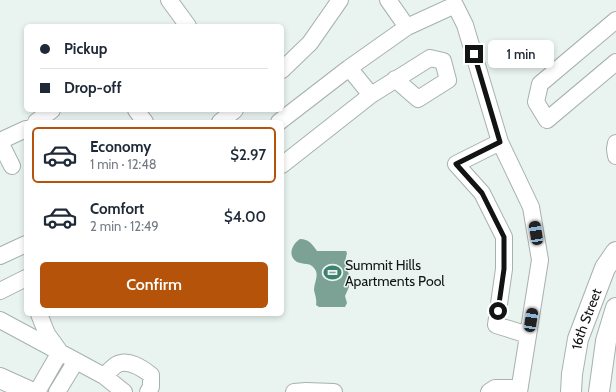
<!DOCTYPE html>
<html lang="en">
<head>
<meta charset="utf-8">
<style>
  body { margin:0; font-family:Cabin,sans-serif; background:#f2f2f3; color:#1f2937; height:100vh; display:flex; flex-direction:column; font-size:15px; white-space:nowrap }
  * { box-sizing:border-box; margin:0 }
  p { font-size:13px; color:#747a83 }
  .icon { flex:none; width:22px; height:22px; fill:none; stroke:currentColor; stroke-width:2; stroke-linecap:round; stroke-linejoin:round }
  .map { position:relative; flex:1; overflow:hidden }
  .side { position:absolute; left:24px; top:120px; width:260px; height:196px; display:flex; flex-direction:column; background:#fff; border-radius:6px; box-shadow:0 2px 6px #0003 }
  .side>* { flex:none }
  .guide { position:absolute; left:24px; top:24px; width:260px; height:88px; border-radius:6px; box-shadow:0 2px 6px #0003; display:grid; align-content:center; height:88px; padding:0 16px; background:#fff }
  .end { position:absolute; width:18px; height:18px; margin:-9px; border:5px solid #111413; background:#fff; box-shadow:0 0 0 2px #fff }
  .from { border-radius:50% }
  .bubble { position:absolute; height:28px; border-radius:6px; background:#fff; box-shadow:0 2px 6px #0003; font-size:13px; font-weight:600; line-height:28px; text-align:center }
  .car { position:absolute; width:12px; height:24px; margin:-12px -6px; border-radius:5px; box-shadow:0 0 3px 1px #0007; background:linear-gradient(#222 24%,#8ab4d8 0 40%,#222 0 76%,#8ab4d8 0 86%,#222 0) }
  .guide b { display:flex; align-items:center; gap:14px; height:38px; font-size:15px }
  .guide b+b { border-top:1px solid #e0e1e3 }
  .guide i { width:10px; height:10px; background:#1f2937 }
  ul { padding:7px 0 0; list-style:none }
  li { display:flex; align-items:center; gap:12px; height:56px; margin:0 8px 6px; padding:0 8px; border:2px solid transparent; border-radius:6px }
  li div { flex:1 }
  li b { display:block; font-size:15px }
  li em { font-style:normal; font-weight:600 }
  li.on { border-color:#b45309 }
  li>.icon { width:36px; height:36px; stroke-width:1.5 }
  .primary-button { display:flex; gap:8px; margin-top:auto; padding:8px 16px }
  .primary-button a { flex:1; height:46px; border-radius:6px; background:#b45309; color:#fff; font-size:16px; font-weight:600; line-height:46px; text-align:center }
  .map>svg:first-child { display:block }
  .water { fill:#7ca296 }
  .lines { fill:none; stroke-linecap:round; stroke-linejoin:round }
  .minor-casing { stroke:#a7b1ad; stroke-width:18 }
  .major-casing { stroke:#a7b1ad; stroke-width:22 }
  .minor { stroke:#fff; stroke-width:16 }
  .major { stroke:#fff; stroke-width:20 }
  .route { stroke:#111413; stroke-width:5 }
  .labels { text-anchor:middle; stroke-width:3; stroke-linejoin:round; paint-order:stroke }
  .poi-label { font-size:14px; fill:#111413; stroke:#e9f4f0; text-anchor:start }
  .street-label { font-size:14px; fill:#111413; stroke:#e9f4f0 }
</style>
</head>
<body>
<div class="map">
<svg width="616" height="392" viewBox="0 0 616 392">
  <rect width="100%" height="100%" fill="#e9f4f0"/>
  <path class="water" d="M300,239C309,239 312,244 317,251H346L347,253L345,262L349,275V287L345,296L347,303L345,307H319L316,305C317,299 315,295 314,290C314,282 320,275 314,268C310,262 303,265 297,262C287,256 292,244 300,239Z"/>
  <g class="lines">
    <defs>
      <path id="minor" d="M169,0L188,26
        M388,0L407,27
        M616,20L540,84L536,102L547,120L616,62
        M349,68L371,95
        M282,70L310,43L340,0
        M136,110L145,122
        M36,122L52,110
        M220,122L235,110
        M279,122L349,68L407,27L455,5L465,25L500,142L531,207L540,260L519,392
        M0,141L26,129
        M0,142L12,166
        M500,142L456,164L482,193L504,237V269L496,325L528,335
        M616,143L615,149L616,156
        M282,165L371,95L430,58L443,61L448,80L418,99L395,79
        M0,256L26,244
        M0,291L26,278
        M0,320L104,376L124,392
        M104,376C108,372 112,368 116,365C128,358 142,368 151,375V387L148,392
        M37,392L60,352L47,334L39,314
        M57,392L76,361
        M294,392L306,391L334,392
        M489,392L495,388H519"/>
      <g id="major">
        <path d="M0,378L31,392"/>
        <path id="s1" d="M571,392L572,374L578,339L605,268L616,252"/>
        <path d="M599,392L606,341L616,308"/>
      </g>
    </defs>
    <use href="#minor" class="minor-casing"/>
    <use href="#major" class="major-casing"/>
    <use href="#minor" class="minor"/>
    <use href="#major" class="major"/>
  </g>
  <g class="lines">
    <path class="route" d="M474,54L500,142L456,164L482,193L504,237V269L498,311"/>
  </g>
  <defs>
    <symbol id="stadium-bare" viewBox="-9 -9 18 18"><path d="M0-5a6.5 5 0 1 0 0 10a6.5 5 0 1 0 0-10ZM-3.5-1.8h7v3.6h-7Z" fill="#3f806e" stroke="#e9f4f0" stroke-width="2.5" paint-order="stroke"/></symbol>
  </defs>
  <g fill-rule="evenodd">
    <use href="#stadium-bare" x="320" y="260" width="25" height="25"/>
  </g>
  <g class="labels">
    <g class="poi-label">
      <text x="345" y="270">Summit Hills<tspan x="345" dy="16">Apartments Pool</tspan></text>
    </g>
    <g class="street-label">
      <text dy="5" stroke="none"><textPath href="#s1" startOffset="75">16th Street</textPath></text>
    </g>
  </g>
</svg>
<i class="end from" style="left:498px;top:311px"></i>
<i class="end" style="left:474px;top:54px"></i>
<div class="bubble" style="left:488px;top:40px;width:66px">1 min</div>
<i class="car" style="left:536px;top:233px;rotate:351deg"></i>
<i class="car" style="left:531px;top:320px;rotate:9deg"></i>
<div class="guide">
<b><i class="from"></i>Pickup</b>
<b><i></i>Drop-off</b>
</div>
<section class="side">
<ul>
<li class="on"><svg class="icon" aria-label="car" viewBox="0 0 24 24"><path d="M5 17H2v-5l4-1 3-4h7l3 4 3 1v5h-3M9 17h6M6 11h13"/><circle cx="7" cy="17" r="2"/><circle cx="17" cy="17" r="2"/></svg><div><b>Economy</b><p>1 min · 12:48</p></div><em>$2.97</em></li>
<li><svg class="icon" aria-label="car" viewBox="0 0 24 24"><path d="M5 17H2v-5l4-1 3-4h7l3 4 3 1v5h-3M9 17h6M6 11h13"/><circle cx="7" cy="17" r="2"/><circle cx="17" cy="17" r="2"/></svg><div><b>Comfort</b><p>2 min · 12:49</p></div><em>$4.00</em></li>
</ul>
<div class="primary-button"><a>Confirm</a></div>
</section>
</div>
</body>
</html>
